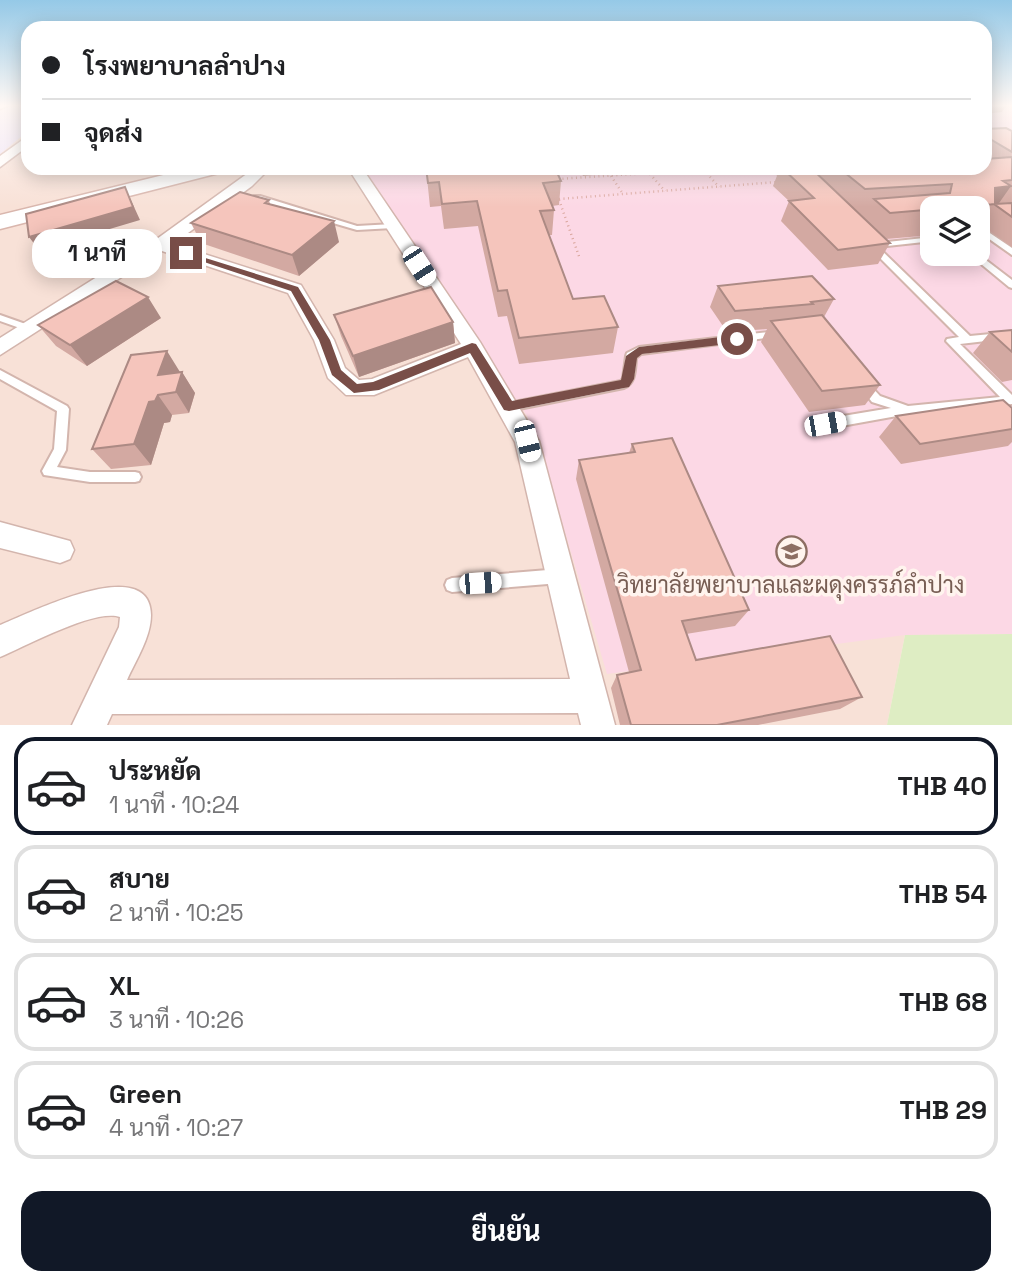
<!DOCTYPE html>
<html lang="th">
<head>
<meta charset="utf-8">
<style>
  body { margin:0; font-family:"Space Grotesk",Sarabun,sans-serif; background:#f2f2f2; color:#202124; height:100vh; display:flex; flex-direction:column; font-size:26px; white-space:nowrap }
  * { box-sizing:border-box; margin:0 }
  p { font-size:23px; color:#757577 }
  .icon { flex:none; width:38px; height:38px; fill:none; stroke:currentColor; stroke-width:2; stroke-linecap:round; stroke-linejoin:round }
  .map { position:relative; height:725px; overflow:hidden }
  .panel { display:flex; flex-direction:column; background:#fff; flex:1 }
  .panel>* { flex:none }
  .top-card { position:absolute; left:21px; top:21px; width:971px; height:154px; border-radius:21px; box-shadow:0 4px 18px #0003; display:grid; align-content:center; height:154px; padding:0 21px; background:#fff }
  .controls { position:absolute; left:920px; top:196px; display:grid; gap:14px }
  .controls a { display:grid; place-items:center; width:70px; height:70px; border-radius:14px; background:#fff; box-shadow:0 4px 18px #0003; font-size:35px }
  .end { position:absolute; width:32px; height:32px; margin:-16px; border:9px solid #794e48; background:#fff; box-shadow:0 0 0 4px #fff }
  .from { border-radius:50% }
  .bubble { position:absolute; height:49px; border-radius:21px; background:#fff; box-shadow:0 4px 18px #0003; font-size:23px; font-weight:700; line-height:49px; text-align:center }
  .car { position:absolute; width:21px; height:42px; margin:-21px -10px; border-radius:9px; box-shadow:0 0 5px 2px #0007; background:linear-gradient(#fff 24%,#345 0 40%,#fff 0 76%,#345 0 86%,#fff 0) }
  .top-card b { display:flex; align-items:center; gap:24px; height:66px; font-size:26px }
  .top-card b+b { border-top:2px solid #e0e0e0 }
  .top-card i { width:18px; height:18px; background:#202124 }
  ul { padding:12px 0 0; list-style:none }
  li { display:flex; align-items:center; gap:21px; height:98px; margin:0 14px 10px; padding:0 7px; border:4px solid #e0e0e0; border-radius:21px }
  li div { flex:1 }
  li b { display:block; font-size:26px }
  li em { font-style:normal; font-weight:700 }
  li.selected { border-color:#111827 }
  li>.icon { width:63px; height:63px; stroke-width:1.5 }
  .cta { display:flex; gap:14px; margin-top:auto; padding:14px 21px }
  .cta a { flex:1; height:80px; border-radius:21px; background:#111827; color:#fff; font-size:28px; font-weight:700; line-height:80px; text-align:center }
  .map>svg:first-child { display:block }
  .residential { fill:#f8e1d7; fill-rule:evenodd }
  .education { fill:#ece2fa }
  .medical { fill:#fcd8e5; fill-rule:evenodd }
  .green { fill:#deedc3 }
  .lines { fill:none; stroke-linecap:round; stroke-linejoin:round }
  .lane-casing { stroke:#d3b5ad; stroke-width:4 }
  .street-casing { stroke:#d3b5ad; stroke-width:3 }
  .secondary-casing { stroke:#d9b6ad; stroke-width:3 }
  .path { stroke:#daa79e; stroke-width:2.5; stroke-dasharray:1 3.5; stroke-linecap:butt }
  .lane { fill:#fff; fill-rule:evenodd }
  .street { fill:#fff; fill-rule:evenodd }
  .secondary { fill:#fff; fill-rule:evenodd }
  .wall { fill:#d3a9a2 }
  .shaded-wall { fill:#ac8a84 }
  .building { fill:#f5c5bc; stroke:#ac8a84; stroke-width:2 }
  .route { fill:#794e48 }
  .labels { text-anchor:middle; stroke-width:7; stroke-linejoin:round; paint-order:stroke }
  .near-education-label { font-size:23px; fill:#785e54; stroke:#fff4ee }
</style>
</head>
<body>
<div class="map">
<svg width="1012" height="725" viewBox="0 0 1012 725">
  <rect width="100%" height="100%" fill="#feefe6"/>
  <path class="residential" d="M0,106H28V168H985V106H1012V634L905,635L887,725H0ZM933,208H978V254H933Z"/>
  <path class="education" d="M0,106H28V131L0,154Z"/>
  <path class="medical" d="M985,106H1004L1012,110V634L905,635L607,674L546,468L527,416L359,168H985ZM933,208H978V254H933Z"/>
  <path class="green" d="M1012,634V725H887L905,635Z"/>
  <g class="lines">
    <defs>
      <path id="lane" d="M254,196H260L357,226L393,224L397,226L393,228L357,230L254,200Z
        M978,225L1012,248V255L978,231Z
        M933,237V241L878,247L970,336L1012,332V338L960,344L1012,395V404L908,414L825,429L821,427L819,424L821,421L825,419L891,408L872,402L858,385L859,382H867L880,396L908,406L1000,397L946,341L947,339L959,337L868,246L878,243Z
        M969,254H978L1012,280V288L1009,287Z
        M0,315L34,327L36,329L31,332L0,321Z
        M778,331L782,332L783,334L782,336L641,354L636,358C635,369 636,383 624,388L509,411L505,410L503,407L505,404L509,403L621,381L623,378L626,356L627,353L639,347Z
        M0,370L67,406L69,409L66,450L57,467L90,472H135L139,473L141,477L139,481L135,482H90L44,475L42,471L54,449L57,411L0,379Z
        M560,569L565,571L567,576L565,581L560,583L452,592L447,590L445,585L447,580L452,578Z"/>
      <path id="street" d="M0,106H7L0,109Z
        M28,136V146L0,167V156Z
        M255,168H270L252,186L173,244L301,285L334,340L345,368L359,380L372,379L461,344L348,168H362L480,342L539,441L615,725H581L578,713L112,714L107,725H72L119,627L120,617C96,608 25,646 0,657V625C26,615 150,551 151,615C151,637 136,660 127,680L570,679L515,442L468,357L374,395H346L328,378L314,340L288,293L162,251L0,355V338L154,241Z
        M0,522L70,541L74,550L70,559L60,563L0,548Z"/>
      <path id="secondary" d="M192,168H226L223,172L0,229V215Z"/>
    </defs>
    <use href="#lane" class="lane-casing"/>
    <use href="#street" class="street-casing"/>
    <use href="#secondary" class="secondary-casing"/>
    <path class="path" d="M771,168L781,178
      M704,170L719,187
      M650,174L665,191
      M611,176L623,194
      M558,179L725,168
      M559,199L777,182
      M559,200L580,259"/>
    <use href="#lane" class="lane"/>
    <use href="#street" class="street"/>
    <use href="#secondary" class="secondary"/>
  </g>
  <path class="wall" d="M985,106H1006L1002,112L985,114Z
    M985,129L1012,131V247L980,224L978,227V208H933V235L886,239L890,243L878,264L828,270L781,221L789,201L773,186L780,168H985Z
    M426,168L561,181L559,205L552,206L554,210L552,235H549L573,299L618,327L613,353L519,364L507,316L498,317L478,226L444,229L441,206L430,207Z
    M579,168H651V170L583,176Z
    M269,200L270,204L339,242L299,276L201,243L191,223Z
    M718,286L834,299L824,317L880,385L865,405L809,412L761,342L767,329L727,332L710,307Z
    M334,315L453,322L455,343L359,377L341,336Z
    M161,318L87,366L56,346L38,325Z
    M1012,330V380L1002,382L973,353L990,332Z
    M180,372H182L195,393L189,413L172,415L170,422L164,423L151,465L111,469L92,449Z
    M1012,408V442L1008,446L901,464L879,437L896,416Z
    M632,444L749,610L735,626L686,634L696,660L862,697L840,709L758,725H620L611,688L617,675L629,672L576,479L579,460L629,453Z"/>
  <path class="shaded-wall" d="M1011,186L997,206L994,204L995,188Z
    M125,187L140,220L39,250L29,237Z
    M334,221L339,242L299,276L292,255Z
    M148,297L161,318L87,366L70,345Z
    M453,322L455,343L359,377L353,356Z
    M167,351L180,372L158,375Z
    M182,372L195,393L189,413L176,392Z
    M158,395L172,415L170,422L164,423L151,465L134,444L149,402Z"/>
  <path class="building" d="M1006,128L1012,131V152L985,136V129Z
    M1012,157V180L1003,181L1011,186L995,188V204L890,213L874,199L950,193L952,184L865,189L839,168H985V159Z
    M426,168H555L561,181L543,183L554,210L540,211L573,299L604,296L618,327L519,338L507,290L498,291L477,201L442,204L439,182L428,183Z
    M782,168H811L890,243L838,250L789,201L814,198Z
    M125,187L133,207L29,237L26,214Z
    M240,192L269,200L265,203L334,221L292,255L191,223Z
    M1012,203V217L994,204Z
    M812,276L834,299L811,302L813,304L735,311L718,286Z
    M116,281L148,297L70,345L38,325Z
    M431,287L453,322L353,356L334,315Z
    M822,315L880,385L822,391L771,321Z
    M1012,330V352L990,332Z
    M167,351L158,375L182,372L176,392L158,395L155,401L149,402L134,444L92,449L131,355Z
    M1003,400L1012,408V429L920,444L896,416Z
    M672,438L749,610L682,621L696,660L830,636L862,697L717,725H631L617,675L641,670L579,460L635,452L632,444Z"/>
  <linearGradient id="sky" x2="0" y2="1"><stop stop-color="#95c9e7"/><stop offset="0.51" stop-color="#fff8f4"/><stop offset="1" stop-color="#fff8f4" stop-opacity="0"/></linearGradient>
  <rect width="1012" height="207" fill="url(#sky)"/>
  <path class="route" d="M183,251L298,287L330,340L341,370L357,384L373,382L472,343L476,344L512,401L621,380L626,356L639,347L737,335L743,339L737,343L642,354L637,358L634,379L629,387L509,411L504,410L470,353L379,390L354,393L332,375L319,340L291,291L183,255Z"/>
  <defs>
    <symbol id="university-ring" viewBox="-11 -11 22 22"><circle r="9.5" fill="#fff4ee" stroke="#8d6e63" stroke-width="1.5"/><path d="M0-5L7-2L0 1L-7-2ZM-4 1L0 2.5L4 1V4Q0 6-4 4Z" fill="#8d6e63"/></symbol>
  </defs>
  <g fill-rule="evenodd">
    <use href="#university-ring" x="774" y="534" width="35" height="35"/>
  </g>
  <g class="labels">
    <g class="near-education-label">
      <text x="791" y="593">วิทยาลัยพยาบาลและผดุงครรภ์ลําปาง</text>
    </g>
  </g>
</svg>
<div class="controls">
<a><svg class="icon" aria-label="layers" viewBox="0 0 24 24"><path d="M12 4l9 5-9 5-9-5zM3 14l9 5 9-5"/></svg></a>
</div>
<i class="end from" style="left:737px;top:339px"></i>
<i class="end" style="left:186px;top:253px"></i>
<div class="bubble" style="left:32px;top:229px;width:130px">1 นาที</div>
<i class="car" style="left:419px;top:266px;rotate:147deg"></i>
<i class="car" style="left:825px;top:424px;rotate:80deg"></i>
<i class="car" style="left:527px;top:441px;rotate:166deg"></i>
<i class="car" style="left:480px;top:583px;rotate:86deg"></i>
<div class="top-card">
<b><i class="from"></i>โรงพยาบาลลำปาง</b>
<b><i></i>จุดส่ง</b>
</div>
</div>
<section class="panel">
<ul>
<li class="selected"><svg class="icon" aria-label="car" viewBox="0 0 24 24"><path d="M5 17H2v-5l4-1 3-4h7l3 4 3 1v5h-3M9 17h6M6 11h13"/><circle cx="7" cy="17" r="2"/><circle cx="17" cy="17" r="2"/></svg><div><b>ประหยัด</b><p>1 นาที · 10:24</p></div><em>THB 40</em></li>
<li><svg class="icon" aria-label="car" viewBox="0 0 24 24"><path d="M5 17H2v-5l4-1 3-4h7l3 4 3 1v5h-3M9 17h6M6 11h13"/><circle cx="7" cy="17" r="2"/><circle cx="17" cy="17" r="2"/></svg><div><b>สบาย</b><p>2 นาที · 10:25</p></div><em>THB 54</em></li>
<li><svg class="icon" aria-label="car" viewBox="0 0 24 24"><path d="M5 17H2v-5l4-1 3-4h7l3 4 3 1v5h-3M9 17h6M6 11h13"/><circle cx="7" cy="17" r="2"/><circle cx="17" cy="17" r="2"/></svg><div><b>XL</b><p>3 นาที · 10:26</p></div><em>THB 68</em></li>
<li><svg class="icon" aria-label="car" viewBox="0 0 24 24"><path d="M5 17H2v-5l4-1 3-4h7l3 4 3 1v5h-3M9 17h6M6 11h13"/><circle cx="7" cy="17" r="2"/><circle cx="17" cy="17" r="2"/></svg><div><b>Green</b><p>4 นาที · 10:27</p></div><em>THB 29</em></li>
</ul>
<div class="cta"><a>ยืนยัน</a></div>
</section>
</body>
</html>
